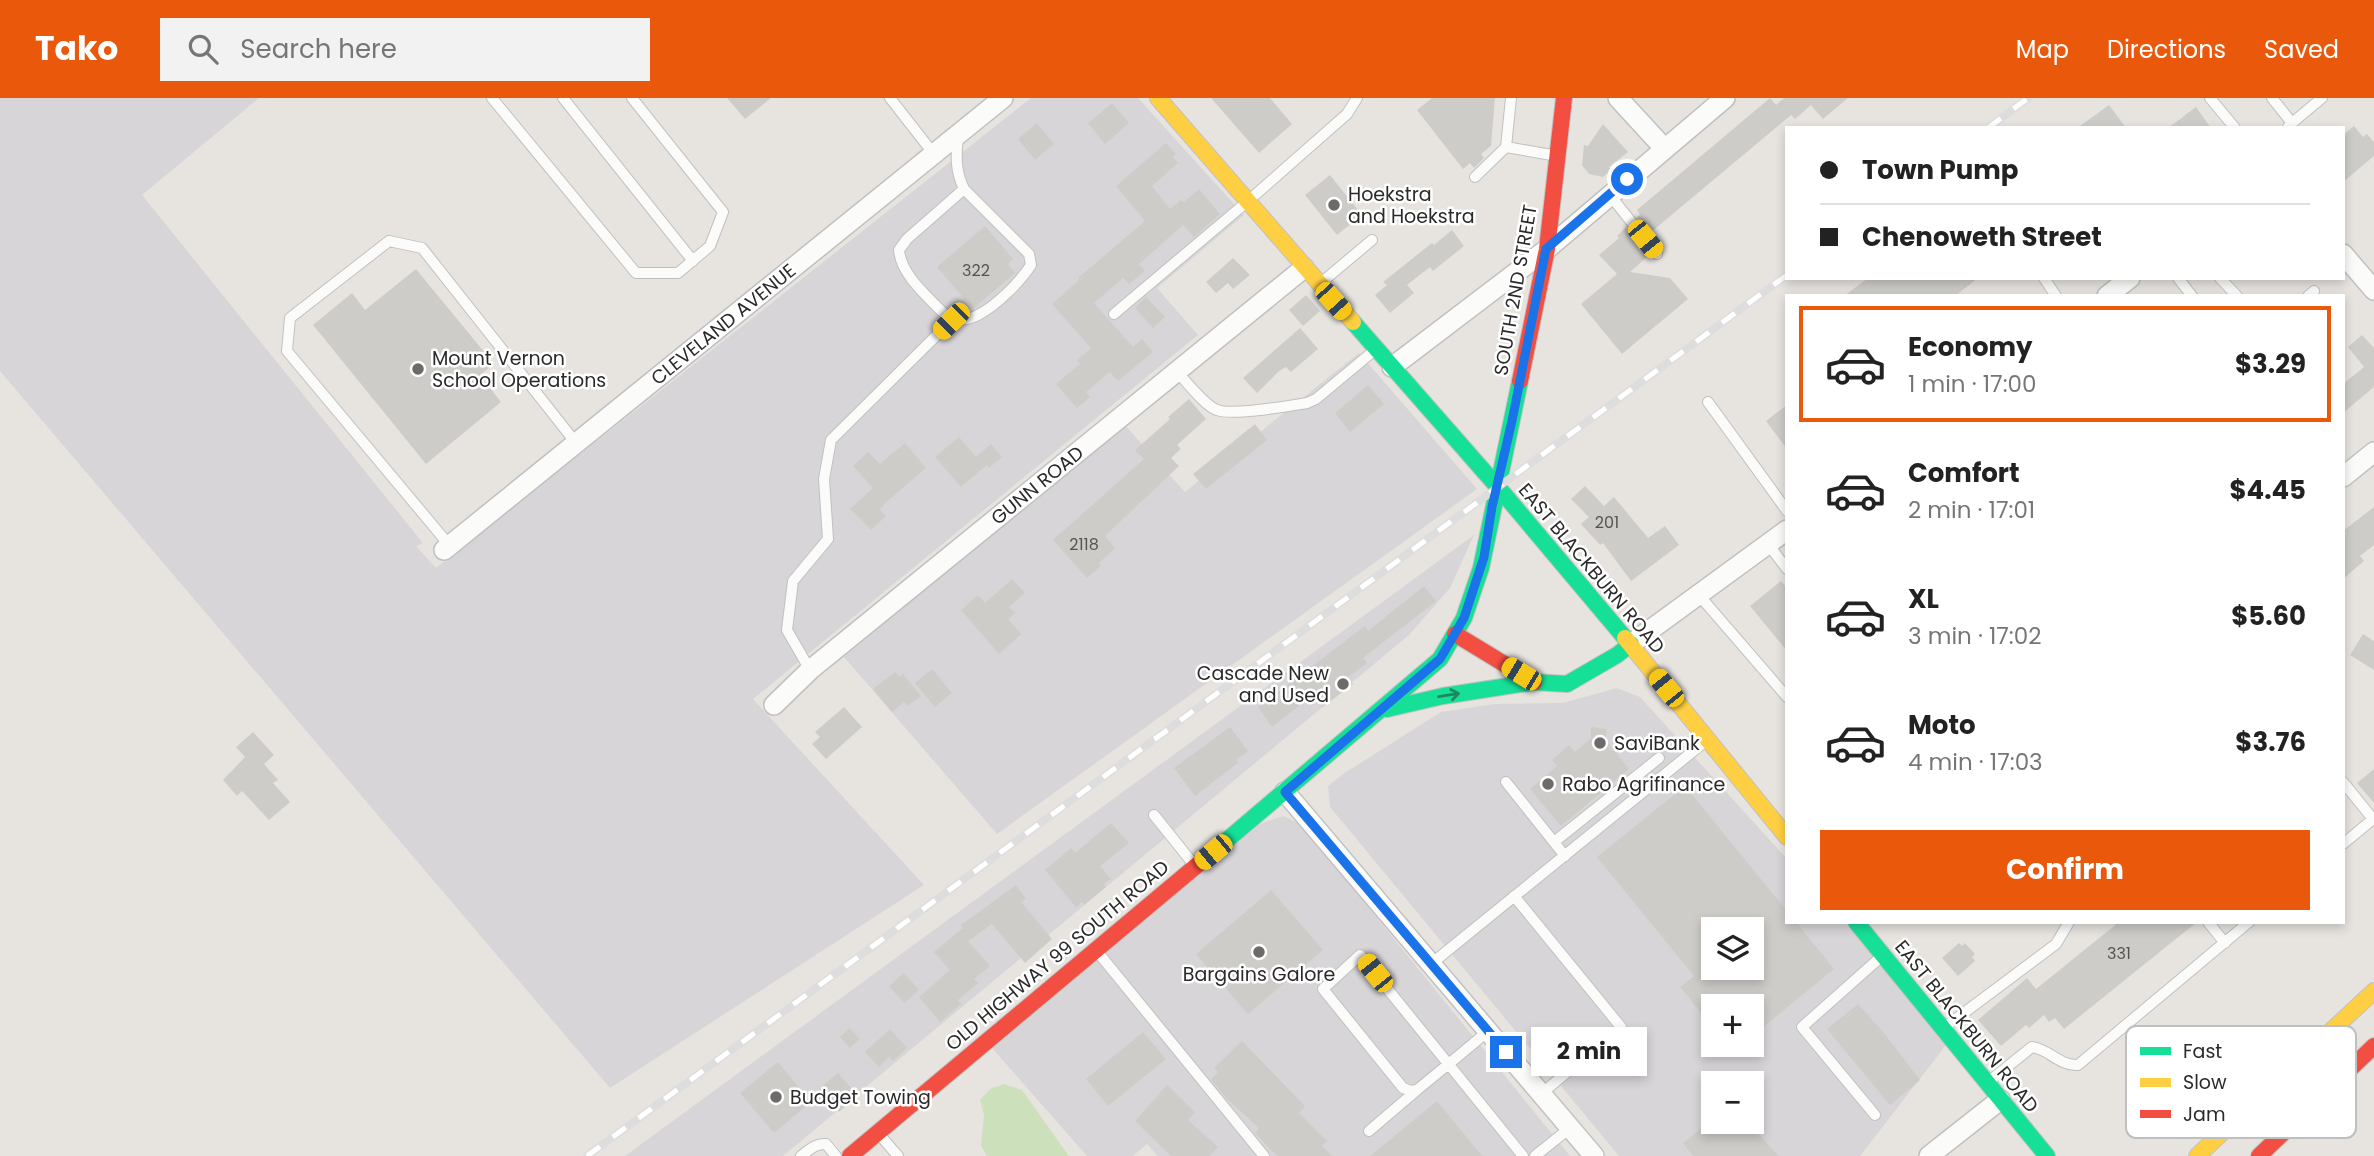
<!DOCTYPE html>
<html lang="en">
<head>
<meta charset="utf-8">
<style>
  body { margin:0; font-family:Poppins,sans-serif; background:#f2f2f2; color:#222; height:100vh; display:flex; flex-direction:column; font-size:26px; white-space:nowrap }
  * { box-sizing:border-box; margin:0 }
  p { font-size:23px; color:#767676 }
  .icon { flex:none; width:38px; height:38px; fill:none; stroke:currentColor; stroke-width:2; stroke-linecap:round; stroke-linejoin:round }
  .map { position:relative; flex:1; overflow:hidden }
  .side { position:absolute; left:1785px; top:196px; width:560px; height:630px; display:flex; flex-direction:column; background:#fff; border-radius:0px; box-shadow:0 4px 10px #0003 }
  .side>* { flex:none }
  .top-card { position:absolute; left:1785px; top:28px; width:560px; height:154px; border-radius:0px; box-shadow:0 4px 10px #0003; display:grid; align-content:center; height:154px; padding:0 35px; background:#fff }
  .buttons { position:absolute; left:1701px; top:819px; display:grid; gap:14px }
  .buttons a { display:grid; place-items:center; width:63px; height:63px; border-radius:0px; background:#fff; box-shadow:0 4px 10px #0003; font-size:35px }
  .end { position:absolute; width:32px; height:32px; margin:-16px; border:9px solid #1a73e8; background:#fff; box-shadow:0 0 0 4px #fff }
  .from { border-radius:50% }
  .bubble { position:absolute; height:49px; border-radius:0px; background:#fff; box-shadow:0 4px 10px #0003; font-size:23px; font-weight:700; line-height:49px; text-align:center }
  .car { position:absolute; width:21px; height:42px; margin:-21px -10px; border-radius:9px; box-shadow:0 0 5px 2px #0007; background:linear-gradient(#f5c518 24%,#345 0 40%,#f5c518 0 76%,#345 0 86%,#f5c518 0) }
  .top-card b { display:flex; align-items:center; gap:24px; height:66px; font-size:26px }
  .top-card b+b { border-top:2px solid #e0e0e0 }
  .top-card i { width:18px; height:18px; background:#222 }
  ul { padding:12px 0 0; list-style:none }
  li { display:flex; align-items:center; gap:21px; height:116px; margin:0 14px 10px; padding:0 21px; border:4px solid transparent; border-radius:0px }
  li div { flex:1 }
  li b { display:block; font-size:26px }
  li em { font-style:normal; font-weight:700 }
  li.active { border-color:#ea580c }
  li>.icon { width:63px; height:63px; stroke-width:1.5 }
  .action { display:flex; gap:14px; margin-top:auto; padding:14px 35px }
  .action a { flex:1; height:80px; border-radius:0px; background:#ea580c; color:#fff; font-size:28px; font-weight:700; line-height:80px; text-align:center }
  header { display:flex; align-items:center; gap:42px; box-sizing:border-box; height:98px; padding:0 35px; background:#ea580c; color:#fff }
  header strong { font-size:33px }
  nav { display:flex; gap:38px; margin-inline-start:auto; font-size:24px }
  .search { width:490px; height:63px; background:#f2f2f2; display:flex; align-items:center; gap:18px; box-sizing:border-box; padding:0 24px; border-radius:0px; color:#767676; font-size:26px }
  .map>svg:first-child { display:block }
  .industrial { fill:#d7d5d7; fill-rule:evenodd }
  .green { fill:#cde0bc }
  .building { fill:#ceccc9; fill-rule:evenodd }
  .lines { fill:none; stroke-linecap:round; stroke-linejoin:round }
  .lane-casing { stroke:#c1c0c1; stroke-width:12 }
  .street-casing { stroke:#c1c0c1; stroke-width:22 }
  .fast-casing { stroke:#c1c0c1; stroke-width:18 }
  .slow-casing { stroke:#c1c0c1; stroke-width:18 }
  .jam-casing { stroke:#c1c0c1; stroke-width:18 }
  .lane { stroke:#fbfbfa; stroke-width:10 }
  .street { stroke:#fbfbfa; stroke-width:19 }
  .fast { stroke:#16e098; stroke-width:16 }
  .slow { stroke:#ffcf43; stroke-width:16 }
  .jam { stroke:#f24e42; stroke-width:16 }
  .rail-casing { stroke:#ddddde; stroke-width:8 }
  .rail { stroke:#fff; stroke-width:5; stroke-dasharray:16; stroke-linecap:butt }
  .oneway { stroke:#208561 }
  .route { stroke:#1a73e8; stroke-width:9 }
  .poi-dot { fill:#6c6b6a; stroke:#fff; stroke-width:2.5 }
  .labels { text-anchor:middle; stroke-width:5; stroke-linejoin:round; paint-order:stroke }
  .number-label { font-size:16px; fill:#545352 }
  .poi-label { font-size:19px; fill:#2a2a2a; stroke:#fff; text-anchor:start }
  .street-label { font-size:19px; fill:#2a2a2a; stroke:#fff }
  .key { fill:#fff; stroke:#bfbfbf; stroke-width:2 }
  .key-label { font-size:19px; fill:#2a2a2a }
</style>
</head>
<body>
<header>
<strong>Tako</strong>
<div class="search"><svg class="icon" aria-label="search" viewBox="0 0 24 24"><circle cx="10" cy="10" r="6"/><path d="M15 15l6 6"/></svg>Search here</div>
<nav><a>Map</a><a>Directions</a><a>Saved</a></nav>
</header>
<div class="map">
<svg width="2374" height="1058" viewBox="0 0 2374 1058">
  <rect width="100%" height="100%" fill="#e7e4e0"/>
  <path class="industrial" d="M0,0H259L142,97L423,445L416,448L436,470L1031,0H1138L1244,117L1157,190L1198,237L753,601L924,787L610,990L0,273Z
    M1359,255L1477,391L997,736L844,559L1124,326L1185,394Z
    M1474,437L1450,490L1409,537L783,1058H625Z
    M1617,590L1640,599L1787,761V824H1844L1950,942L1860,1058H1619L1330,709L1328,688L1343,676L1441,614L1495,606L1563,605ZM1713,831H1752V870H1713ZM1713,908H1752V947H1713ZM1713,985H1752V1024H1713Z
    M1283,718L1301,726L1570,1058H1158L1147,1046L1133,1058H1087L992,950L1260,726Z"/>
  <path class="green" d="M1004,986L1022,992L1069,1058H987L981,1048L984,1017L980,1002L990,991Z"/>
  <path class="building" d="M727,0H771L745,21Z
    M1211,0H1270L1292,26L1259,55Z
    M1432,0H1495L1491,48L1481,56L1484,60L1474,70L1470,65L1463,71L1417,12Z
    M1770,0L1776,7L1784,0H1848L1823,21L1811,7L1795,21L1791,17L1650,135L1637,119L1640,117L1637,112Z
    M1112,5L1129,25L1105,46L1088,25Z
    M2109,7L2126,30H2077Z
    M2196,9L2211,30H2168Z
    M1037,25L1054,46L1035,62L1018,41Z
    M1603,26L1628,54L1609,69L1611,72L1603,79L1589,76L1582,67L1584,47L1588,48Z
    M2354,28L2363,39L2367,36L2374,44V58L2343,84V37Z
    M1166,45L1176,56L1173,59L1178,65L1152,88L1170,111L1181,102L1184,104L1199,91L1220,116L1194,139L1183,127L1139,166L1145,173L1129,186L1123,180L1094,205L1133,249L1142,241L1153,254L1118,283L1110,274L1086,294L1090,299L1077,310L1056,286L1080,266L1077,262L1091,250L1052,206L1079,182L1078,180L1145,123L1116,88Z
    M1330,77L1362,117L1337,137L1305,97Z
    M985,128L1013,161L1008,166L1015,175L973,211L937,169Z
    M1626,129L1643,150L1640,152L1647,159L1630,174L1670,180L1688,201L1622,256L1581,206L1617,176L1599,157L1619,140L1617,138Z
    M1452,132L1464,148L1433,173L1430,169L1407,187L1414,195L1390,215L1375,197L1387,187L1383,184L1432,145L1434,147Z
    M1233,160L1250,177L1233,191L1228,185L1216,195L1206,184Z
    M416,171L494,266L480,277L501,304L426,366L313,227L352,195L365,212Z
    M1868,180H1978L1955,198H1844Z
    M1306,197L1320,213L1303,228L1289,212Z
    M1146,199L1165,219L1153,230L1135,210Z
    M1300,230L1318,251L1291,274L1286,269L1279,273L1257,295L1243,280Z
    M2362,237L2374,250V289L2343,315V286L2364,269L2348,249Z
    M1368,287L1384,306L1350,334L1335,315Z
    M1189,301L1206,321L1177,347L1181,351L1171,360L1179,368L1105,438L1115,450L1099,465L1101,468L1087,480L1053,442L1144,361L1135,352L1170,321L1168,319Z
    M1787,307V351L1766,323Z
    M1255,326L1267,342L1206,391L1193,376Z
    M959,339L976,359L991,346L1002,359L989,370L987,367L961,389L935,359Z
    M905,345L926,370L886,404L880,412L886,418L871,432L850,411L873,390L853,368L868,354L880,366Z
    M1585,388L1604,408L1614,399L1648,440L1665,428L1679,447L1631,483L1603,445L1600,447L1581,426L1589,419L1571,401Z
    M2374,409V447L2360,458L2364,463L2343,481V433Z
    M1012,481L1025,495L1009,509L1015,515L1008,521L1021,536L999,556L961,512L978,497L985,505Z
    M1781,483L1787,490V553L1750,508Z
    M1424,488L1436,503L1363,560L1367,565L1348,579L1353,586L1323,609L1313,597L1272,629L1258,609L1365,528L1368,533Z
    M2363,536L2374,543V572L2350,557Z
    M932,571L952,595L935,609L915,585Z
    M895,574L900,579L903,576L921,598L908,608L904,604L892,614L873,591Z
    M844,609L862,629L826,661L812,646L820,639L815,634Z
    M1230,629L1248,653L1236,662L1238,665L1195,698L1174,670Z
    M1591,629L1607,631L1606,642L1629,671L1561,728L1530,691L1557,668L1552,662L1569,647L1575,654L1591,640Z
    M253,634L274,657L264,666L278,682L273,685L290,704L269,722L242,693L237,698L223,682L245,659L236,649Z
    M2374,671V705L2357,685Z
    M1685,688L1787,813V824H1796L1834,871L1752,938V908H1713V929L1680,889L1694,878L1597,759ZM1713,831H1752V870H1713Z
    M1111,725L1129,745L1100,768L1111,781L1104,786L1106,789L1084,807L1082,804L1076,809L1045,772L1071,750L1075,755Z
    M1016,787L1026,801L1021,804L1052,841L1025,865L992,826L968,843L990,868L974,881L978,885L958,902L961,906L940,924L919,899L950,872L934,854L963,830L961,827Z
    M1271,792L1323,852L1248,916L1196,856Z
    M2119,824H2197L2064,931L2055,920L2049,924L2044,917L2029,930L2026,927L2001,948L1978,922L2027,880L2036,891Z
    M1959,845L1962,848L1965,845L1975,856L1972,859L1975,863L1958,878L1942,860Z
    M904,875L919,892L904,905L889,888Z
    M1858,906L1884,935L1920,982L1890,1007L1827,931Z
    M849,930L860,941L850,950L840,939Z
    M890,931L907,950L893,963L889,959L879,969L865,954Z
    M1143,934L1166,961L1108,1008L1086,981Z
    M1242,943L1305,1008L1299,1015L1327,1043L1322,1048L1332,1058H1277L1255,1035L1259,1030L1227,1001L1211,981L1218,974L1214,970Z
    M778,964L811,1004L774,1035L740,995Z
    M838,975L858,998L839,1014L819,991Z
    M1167,987L1195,1014L1188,1022L1218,1049L1210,1058H1171L1135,1023Z
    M1437,1003L1482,1058H1370Z
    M1709,1024H1749L1778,1058H1693L1683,1045Z"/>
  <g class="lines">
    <defs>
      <path id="lane" d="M492,0L636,175H678L710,148L723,114L632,0
        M563,0L693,163
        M890,0L933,55
        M2210,0L2235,30
        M2272,0L2292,25L2288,29
        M2292,25L2322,0
        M1506,49L1511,0
        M1475,79L1506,49L1557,58
        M1609,96L1657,156
        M2044,180L2056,198
        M2178,180L2192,198
        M2220,180L2237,198
        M1322,184L1372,142
        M2308,198L2314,193
        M1114,216L1247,104L1347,16L1357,0
        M951,223C960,222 970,222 978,217C996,208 1020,184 1031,167L1029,156L964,91
        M1177,274C1187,284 1205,308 1217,312C1233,318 1288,308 1307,305L1316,301L1376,251
        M1708,304L1787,413
        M1768,446L1787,471
        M450,448L287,253L290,220L389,143L422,150L576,345
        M1698,496L1787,599
        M810,572L787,532L793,483L828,441L824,381L831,342L951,223C933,203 901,179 899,152L907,141L964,91C955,72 956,58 958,38
        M1506,684L1565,758
        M2343,684L2373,721L2343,746
        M1154,717L1195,768
        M1554,744L1659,660
        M1514,798L1621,929L1541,996
        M2208,824L2225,845
        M1096,852L1264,1058
        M1431,866L1707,642
        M1945,929L2056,846L2069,824
        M1488,933C1465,953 1441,972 1417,992L1411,993L1403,990L1323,891L1360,857L1523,1058
        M1987,985L2032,949C2049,951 2059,968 2078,967L2249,824
        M1875,1017L1802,929L1882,858
        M1369,1033L1417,992
        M878,1035L898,1058
        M801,1058C809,1052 816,1045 826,1046L836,1058
        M1535,1058L1570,1030"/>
      <path id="street" d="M1618,0L1664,50
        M2343,156L2374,192
        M2107,198L2130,180
        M1392,269L1547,151L1725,0
        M2343,379L2374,354
        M444,452L1003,0
        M1631,546L1787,432
        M774,607L810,572L1304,170
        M1285,694L1594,1058
        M1929,1058L2000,1002"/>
      <path id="fast" d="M1353,224L1503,395L1625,540
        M1387,611L1443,598L1534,584L1567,586L1617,557L1631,546
        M1220,748L1440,561L1464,520L1481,470L1520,283
        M1856,824L2047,1058"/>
      <path id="slow" d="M1158,0L1353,224
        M1625,540L1787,739
        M2197,1058L2374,893"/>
      <path id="jam" d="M1520,283L1547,151L1564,0
        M1455,536L1534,584
        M850,1058L1220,748
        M2259,1058L2374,948"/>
    </defs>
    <use href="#lane" class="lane-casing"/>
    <use href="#street" class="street-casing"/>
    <use href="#fast" class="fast-casing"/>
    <use href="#slow" class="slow-casing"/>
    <use href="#jam" class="jam-casing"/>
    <use href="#lane" class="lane"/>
    <use href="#street" class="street"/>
    <use href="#fast" class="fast"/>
    <use href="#slow" class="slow"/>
    <use href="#jam" class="jam"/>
    <defs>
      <path id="rail" d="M1988,30L2028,0
        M587,1058L1787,177"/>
    </defs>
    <use href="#rail" class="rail-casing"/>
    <use href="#rail" class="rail"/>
  </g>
  <defs><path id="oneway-shaft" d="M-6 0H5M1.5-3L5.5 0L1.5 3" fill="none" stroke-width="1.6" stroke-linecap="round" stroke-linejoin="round" transform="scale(1.75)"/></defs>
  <use class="oneway" href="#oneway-shaft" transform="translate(1449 597) rotate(-9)"/>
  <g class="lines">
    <path class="route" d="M1506,954L1285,694L1440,561L1464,520L1484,459L1492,409L1512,323L1546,151L1627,81"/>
  </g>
  <g class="poi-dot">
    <circle cx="1334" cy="107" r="7"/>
    <circle cx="418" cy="271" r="7"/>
    <circle cx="1343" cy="586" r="7"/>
    <circle cx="1600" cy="645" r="7"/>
    <circle cx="1548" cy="686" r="7"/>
    <circle cx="1259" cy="854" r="7"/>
    <circle cx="776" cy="999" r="7"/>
  </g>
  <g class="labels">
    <g class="number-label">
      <text x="976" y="178">322</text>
      <text x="1607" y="430">201</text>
      <text x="1084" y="452">2118</text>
      <text x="2119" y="861">331</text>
    </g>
    <g class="poi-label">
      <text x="1348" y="103">Hoekstra<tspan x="1348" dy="22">and Hoekstra</tspan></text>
      <text x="432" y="267">Mount Vernon<tspan x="432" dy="22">School Operations</tspan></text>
      <text x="1329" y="582" text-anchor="end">Cascade New<tspan x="1329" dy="22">and Used</tspan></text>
      <text x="1614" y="652">SaviBank</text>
      <text x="1562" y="693">Rabo Agrifinance</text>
      <text x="1259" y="883" text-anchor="middle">Bargains Galore</text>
      <text x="790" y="1006">Budget Towing</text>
    </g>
    <g class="street-label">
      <text transform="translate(1515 192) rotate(-80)" y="7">SOUTH 2ND STREET</text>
      <text transform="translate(723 226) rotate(-39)" y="7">CLEVELAND AVENUE</text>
      <text transform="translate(1037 387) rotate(-39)" y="7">GUNN ROAD</text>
      <text transform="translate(1592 470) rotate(50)" y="7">EAST BLACKBURN ROAD</text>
      <text transform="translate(1057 857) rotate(-40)" y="7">OLD HIGHWAY 99 SOUTH ROAD</text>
      <text transform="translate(1967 928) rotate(51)" y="7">EAST BLACKBURN ROAD</text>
    </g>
  </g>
  <rect x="2126" y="928" width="230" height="112" rx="10" class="key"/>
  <rect x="2140" y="949" width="31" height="8" fill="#16e098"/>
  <rect x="2140" y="980" width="31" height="9" fill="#ffcf43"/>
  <rect x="2140" y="1012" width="31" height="8" fill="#f24e42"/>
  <g class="key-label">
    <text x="2183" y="960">Fast</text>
    <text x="2183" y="991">Slow</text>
    <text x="2183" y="1023">Jam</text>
  </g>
</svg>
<div class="buttons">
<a><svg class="icon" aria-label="layers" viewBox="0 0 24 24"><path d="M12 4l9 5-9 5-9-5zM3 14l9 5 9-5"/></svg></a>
<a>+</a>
<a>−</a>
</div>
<i class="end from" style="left:1627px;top:81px"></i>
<i class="end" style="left:1506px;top:954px"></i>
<div class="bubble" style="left:1531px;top:929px;width:116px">2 min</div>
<i class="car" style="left:1645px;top:141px;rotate:141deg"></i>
<i class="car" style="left:1333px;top:203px;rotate:138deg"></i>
<i class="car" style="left:951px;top:223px;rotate:225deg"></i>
<i class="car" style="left:1521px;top:576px;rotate:301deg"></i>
<i class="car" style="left:1666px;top:590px;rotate:321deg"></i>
<i class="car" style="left:1213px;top:754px;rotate:230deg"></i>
<i class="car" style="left:1375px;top:875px;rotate:321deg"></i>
<div class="top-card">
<b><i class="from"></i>Town Pump</b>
<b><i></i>Chenoweth Street</b>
</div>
<section class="side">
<ul>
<li class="active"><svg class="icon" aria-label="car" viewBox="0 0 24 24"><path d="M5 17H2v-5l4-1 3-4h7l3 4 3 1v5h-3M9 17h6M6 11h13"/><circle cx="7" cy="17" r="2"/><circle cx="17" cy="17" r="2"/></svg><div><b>Economy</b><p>1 min · 17:00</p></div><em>$3.29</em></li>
<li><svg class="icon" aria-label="car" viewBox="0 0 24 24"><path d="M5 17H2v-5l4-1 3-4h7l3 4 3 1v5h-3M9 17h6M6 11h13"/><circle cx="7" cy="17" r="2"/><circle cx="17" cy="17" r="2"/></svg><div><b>Comfort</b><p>2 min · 17:01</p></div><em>$4.45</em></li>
<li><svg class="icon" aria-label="car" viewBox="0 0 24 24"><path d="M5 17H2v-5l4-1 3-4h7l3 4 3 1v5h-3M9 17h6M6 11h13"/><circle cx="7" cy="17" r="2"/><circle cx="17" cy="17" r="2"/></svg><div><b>XL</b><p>3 min · 17:02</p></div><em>$5.60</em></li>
<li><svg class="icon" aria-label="car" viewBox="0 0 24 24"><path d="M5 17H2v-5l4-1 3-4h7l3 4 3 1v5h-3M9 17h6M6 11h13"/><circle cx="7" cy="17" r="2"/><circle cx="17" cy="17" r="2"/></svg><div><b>Moto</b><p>4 min · 17:03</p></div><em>$3.76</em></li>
</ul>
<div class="action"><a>Confirm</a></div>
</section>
</div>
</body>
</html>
